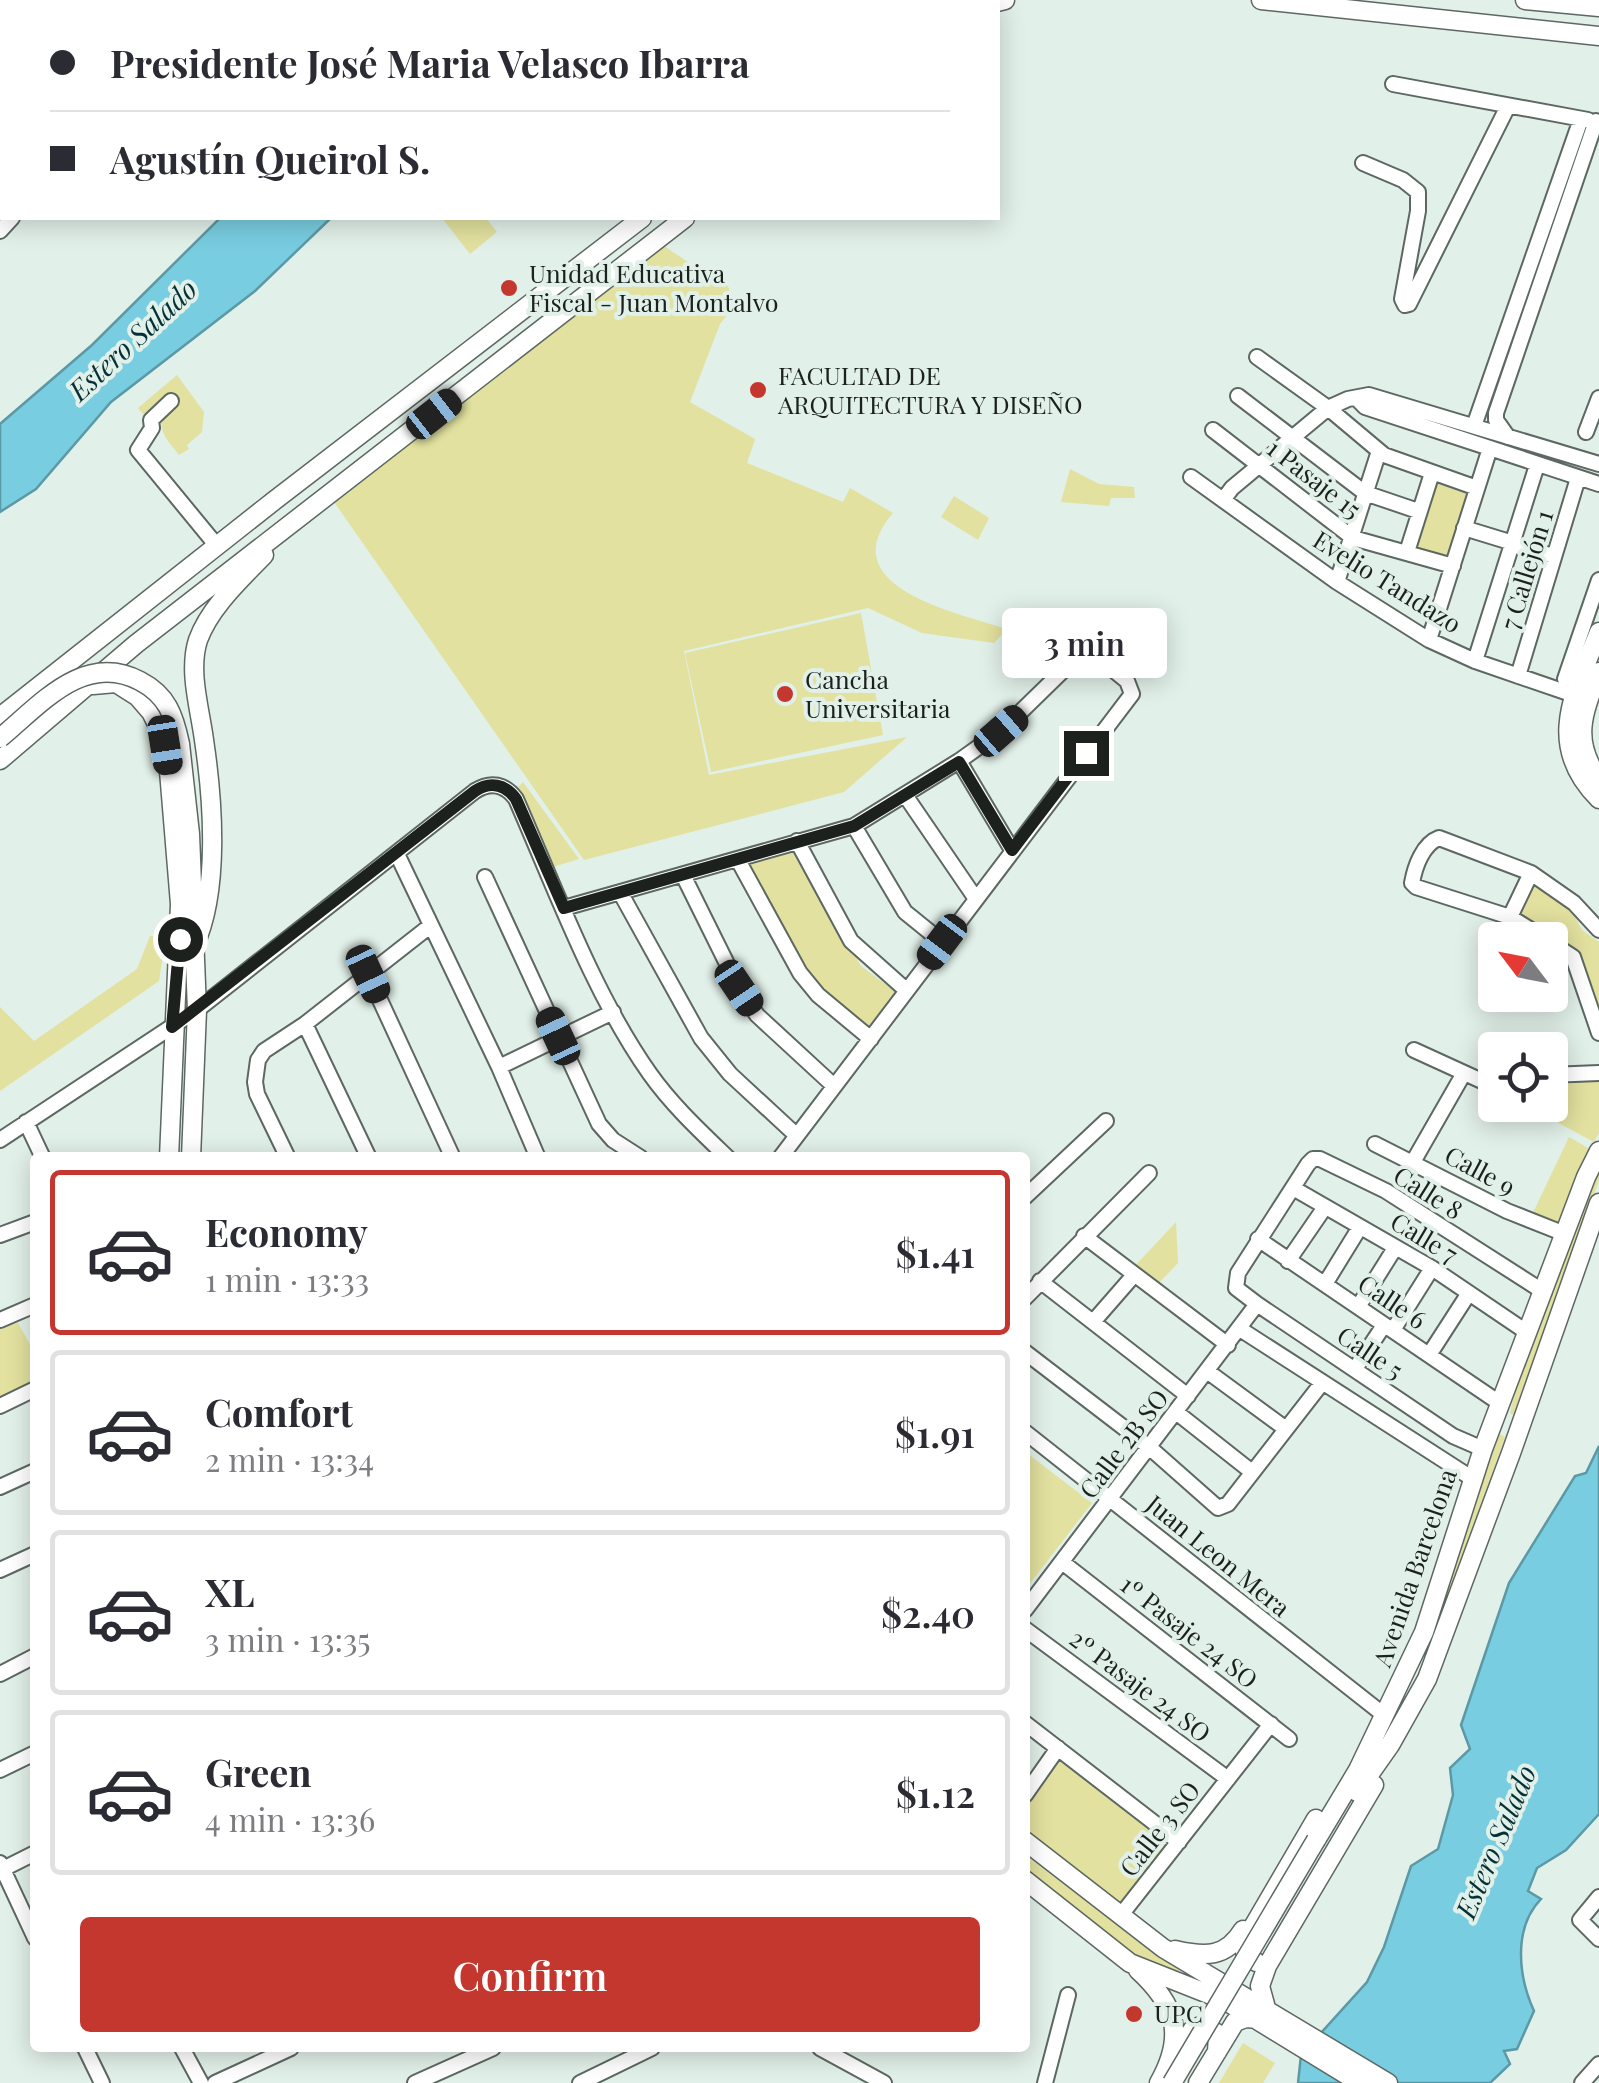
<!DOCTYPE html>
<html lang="en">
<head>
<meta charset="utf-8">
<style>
  body { margin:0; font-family:"Playfair Display",serif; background:#f2f2f3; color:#2b2b33; height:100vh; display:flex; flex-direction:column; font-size:38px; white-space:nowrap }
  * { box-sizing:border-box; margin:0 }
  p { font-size:32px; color:#7c7c81 }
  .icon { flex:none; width:55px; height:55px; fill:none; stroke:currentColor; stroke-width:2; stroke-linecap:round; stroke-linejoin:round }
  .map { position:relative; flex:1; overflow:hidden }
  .panel { position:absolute; left:30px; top:1152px; width:1000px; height:900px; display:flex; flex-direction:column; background:#fff; border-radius:10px; box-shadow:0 5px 25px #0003 }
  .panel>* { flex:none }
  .guide { position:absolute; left:0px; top:0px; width:1000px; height:220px; box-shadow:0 5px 25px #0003; display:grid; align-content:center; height:220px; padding:0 50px; background:#fff }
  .needle { width:65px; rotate:302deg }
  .buttons { position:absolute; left:1478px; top:922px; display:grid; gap:20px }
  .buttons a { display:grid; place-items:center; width:90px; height:90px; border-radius:10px; background:#fff; box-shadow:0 5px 25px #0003; font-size:50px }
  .end { position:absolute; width:45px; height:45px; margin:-22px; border:12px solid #1c211e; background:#fff; box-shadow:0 0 0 5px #fff }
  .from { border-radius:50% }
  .bubble { position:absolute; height:70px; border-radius:10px; background:#fff; box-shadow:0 5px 25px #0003; font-size:32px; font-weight:600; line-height:70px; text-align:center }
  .car { position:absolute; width:30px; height:60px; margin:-30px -15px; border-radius:12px; box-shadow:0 0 8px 2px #0007; background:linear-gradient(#222 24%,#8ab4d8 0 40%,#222 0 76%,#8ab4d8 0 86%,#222 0) }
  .guide b { display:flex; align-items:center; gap:35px; height:95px; font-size:38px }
  .guide b+b { border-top:2px solid #e1e1e2 }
  .guide i { width:25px; height:25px; background:#2b2b33 }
  ul { padding:18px 0 0; list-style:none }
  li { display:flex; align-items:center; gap:30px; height:165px; margin:0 20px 15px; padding:0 30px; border:5px solid #e1e1e2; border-radius:10px }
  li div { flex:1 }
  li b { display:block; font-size:38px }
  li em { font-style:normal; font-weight:600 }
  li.active { border-color:#c4372f }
  li>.icon { width:90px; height:90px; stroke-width:1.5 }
  .primary-button { display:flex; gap:20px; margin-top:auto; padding:20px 50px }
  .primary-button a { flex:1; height:115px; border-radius:10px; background:#c4372f; color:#fff; font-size:40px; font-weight:600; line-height:115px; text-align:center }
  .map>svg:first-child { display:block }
  .green { fill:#e2e19f }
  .water { fill:#78cde0; stroke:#5c99a6; stroke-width:2.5 }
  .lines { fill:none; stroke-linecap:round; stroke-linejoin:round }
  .minor-casing { stroke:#5c6861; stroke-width:18 }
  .major-casing { stroke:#5c6861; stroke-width:21 }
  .minor { stroke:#fff; stroke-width:14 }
  .major { stroke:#fff; stroke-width:18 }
  .major-bridge-casing { stroke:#5c6861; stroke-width:21; stroke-linecap:butt }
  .major-bridge { stroke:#fff; stroke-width:18 }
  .route { stroke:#1c211e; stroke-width:12 }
  .poi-dot { fill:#c4372f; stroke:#e1f0e8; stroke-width:4 }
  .labels { text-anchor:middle; stroke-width:8; stroke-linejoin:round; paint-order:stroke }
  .poi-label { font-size:25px; fill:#1c211e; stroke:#e1f0e8; text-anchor:start }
  .street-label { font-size:25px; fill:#1c211e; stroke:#e1f0e8 }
  .water-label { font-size:28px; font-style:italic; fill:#053038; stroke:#e1f0e8 }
</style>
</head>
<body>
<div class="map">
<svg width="1599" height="2083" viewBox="0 0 1599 2083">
  <rect width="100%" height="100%" fill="#e1f0e8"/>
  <path class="green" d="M442,218H486L497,232L470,254Z
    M661,244L715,280L727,284L733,298L732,309L720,324L690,402L755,439L747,463L843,502L850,488L893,513C829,587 959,613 1007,629L994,643L922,633L868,608L684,651L709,775L907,737L844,792L584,860L332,499Z
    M177,375L204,412L202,432L187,445L189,449L179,455C170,443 157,432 163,416L147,419L138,408Z
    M1070,469L1099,484L1134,487L1135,498H1111L1109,506L1061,502Z
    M1431,478L1471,491L1449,560L1408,548Z
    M954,496L989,518L978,540L941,517Z
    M861,613L883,735L711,772L685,653Z
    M523,782L579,859L553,867L514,791Z
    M792,850L861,966L896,992L869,1030L820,989L747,864Z
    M1533,880L1569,905L1582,930L1599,942V1018L1594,997L1571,948L1514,915Z
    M150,936H166L159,981L0,1091V1007L34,1041L137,969Z
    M1586,1076L1599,1078V1133L1594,1142L1525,1105H1550V1088L1578,1082Z
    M1569,1137L1590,1149L1556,1229L1530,1219Z
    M1599,1156V1181L1513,1415L1510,1413L1522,1361Z
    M1176,1222L1178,1263L1155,1287L1132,1269Z
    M18,1323L35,1353V1382L0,1399V1327Z
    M1496,1432L1505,1437L1441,1614V1602Z
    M1028,1454L1092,1503L1025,1590V1457Z
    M1061,1757L1170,1840L1121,1906L1025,1830V1805Z
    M1025,1855L1064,1884L1090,1899L1180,1968L1176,1977L1139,1960L1025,1870Z
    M1243,2043L1275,2063L1263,2083H1219Z"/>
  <path class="water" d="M220,218H331L255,291L111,402L36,489L0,512V424L92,345Z
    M1599,1446V1814L1566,1850L1537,1868L1528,1891L1541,1899C1513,1928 1518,1976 1534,2011L1517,2049L1504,2051L1510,2064L1490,2083H1298L1301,2055L1367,1982L1384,1947L1411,1866L1438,1849L1453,1795L1450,1768L1470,1749L1461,1725L1509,1583L1575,1476L1586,1473Z"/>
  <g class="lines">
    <defs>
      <path id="minor" d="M98,2V0
        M182,2L184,0
        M1393,84L1588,120
        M1363,163L1403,180L1418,192V211L1402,299L1405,305L1409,304L1508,106
        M0,201L2,203
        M0,231L12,218
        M1257,357L1328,408L1384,455L1477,488
        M1238,396L1365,493L1418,511
        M1356,398L1365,407L1599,484
        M171,401L151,420L152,428L138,450L217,546
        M1474,426L1581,119
        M1213,430L1353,538L1453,566
        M1586,432L1599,398
        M1508,437L1496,420V413L1596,121
        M1191,477L1337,582L1429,640L1475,661L1574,695
        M1223,500L1232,488L1328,408L1348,399L1369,395L1599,464
        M1464,528L1513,543
        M1512,545L1554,556
        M1407,552L1432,473
        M1337,582L1379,451
        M1429,640L1490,448
        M1475,661L1537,465
        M1518,676L1578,478
        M1565,679L1599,580
        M959,761L1012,850
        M905,795L976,899
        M854,826L905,912L942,942
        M797,841L851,941L906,990
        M397,854L499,1067L538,1158
        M738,860L800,973L818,995L871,1039
        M683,875L739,988L757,1015L834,1086
        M485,877L599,1124L613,1140L641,1158
        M620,892L701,1038L730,1074L796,1135
        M564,908L854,826L959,761L1001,731L1083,651L1089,650L1127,681L1132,694L780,1158
        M1510,917L1531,873
        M1547,940L1510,917L1416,887L1412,883C1415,866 1423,844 1439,838L1531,873L1574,903L1599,930
        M1550,942L1573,957L1599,1033
        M368,974L453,1158
        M305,1024L369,1158
        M1414,1050L1495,1087
        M499,1067L613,1012
        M1550,1075L1599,1073
        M26,1122L43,1158
        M0,1140L197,1010L475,791C491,781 505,784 516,799C555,888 594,995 650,1074C672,1105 700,1131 728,1158
        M1375,1144L1507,1211L1565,1234
        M288,1158L257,1094L255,1082L258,1060L264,1051L305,1024L430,926
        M1413,1162L1464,1073
        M1293,1188L1432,1268L1528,1333
        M1025,1197L1106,1121
        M0,1235L35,1222
        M1084,1236L1228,1345
        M1258,1239L1501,1404
        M1288,1261L1325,1207
        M1040,1281L1188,1396
        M1325,1284L1360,1227
        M1025,1298L1149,1173
        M1358,1307L1395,1248
        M0,1320L35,1305
        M1093,1322L1134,1275
        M1240,1329L1473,1479
        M1393,1330L1432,1268
        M1025,1352L1149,1447L1218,1508L1228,1504L1322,1383
        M1429,1355L1469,1293
        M1355,1369L1384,1325
        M1207,1371L1286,1429
        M0,1406L35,1389
        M1176,1412L1252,1472
        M1025,1432L1384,1715
        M1483,1449L1453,1436L1257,1304L1236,1288L1238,1273L1308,1164L1313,1159H1320L1386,1191L1544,1292
        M0,1487L35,1471
        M1062,1562L1289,1739
        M0,1570L35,1554
        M1025,1610L1257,1304
        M1025,1629L1228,1779
        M0,1674L35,1656
        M1025,1723L1179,1842
        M0,1770L35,1753
        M1025,1795L1058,1748
        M0,1863L35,1938
        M3,1869L35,1853
        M1599,1897L1580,1920L1599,1939
        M1121,1915L1271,1724
        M85,2048L102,2083
        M182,2048L201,2083
        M820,2048L884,2083
        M215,2083L291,2048
        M415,2083L493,2048
        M580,2083L652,2048
        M1045,2083L1068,1995
        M1582,2083L1599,2064"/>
      <path id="major" d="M1261,0L1599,36
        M1525,0L1599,7
        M931,2L935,0
        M997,2L1005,0
        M1599,632C1575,692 1544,744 1599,799
        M1599,672C1583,713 1571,740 1599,779
        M93,685L116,683L138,697L151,712L161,732L169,771L180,904L169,1158
        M0,717L275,500L642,218
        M180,744L190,834L197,1010L191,1158
        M0,760L136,644L685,218
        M194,946C220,891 213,800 204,740C200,709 188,671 198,640C210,607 241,579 264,555
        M1357,1792L1390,1745L1427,1679L1511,1453L1599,1203
        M1316,1840L1358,1770L1424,1632L1483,1449L1586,1177L1599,1151
        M1025,1841L1163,1948L1388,2083
        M1025,1880L1130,1963L1226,2001L1360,2083
        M1175,1950C1205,1957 1226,1958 1243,1930
        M1256,1962L1246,1955L1243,1944L1316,1819
        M1138,1970C1176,2005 1186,2035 1159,2083
        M1266,2008L1260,1986L1267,1966L1374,1785
        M1175,2056L1193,2029L1203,2025L1218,2034L1217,2052
        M1198,2083L1235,2022L1246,2018L1258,2019"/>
    </defs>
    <use href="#minor" class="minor-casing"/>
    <use href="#major" class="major-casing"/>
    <use href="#minor" class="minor"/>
    <use href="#major" class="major"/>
    <defs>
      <path id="major-bridge" d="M0,738C40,705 84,651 140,681C167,695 174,715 180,744
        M1172,2083L1316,1840"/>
    </defs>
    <use href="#major-bridge" class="major-bridge-casing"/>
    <use href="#major-bridge" class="major-bridge"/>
  </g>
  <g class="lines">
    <path class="route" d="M180,939L172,1027L475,791C490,781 505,784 516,799L564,908L854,826L959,762L1012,850L1086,753"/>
  </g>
  <g class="poi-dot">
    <circle cx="509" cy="288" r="10"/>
    <circle cx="758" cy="390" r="10"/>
    <circle cx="785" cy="694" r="10"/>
    <circle cx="1134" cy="2014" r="10"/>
  </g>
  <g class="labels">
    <g class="poi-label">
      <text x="529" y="283">Unidad Educativa<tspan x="529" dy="29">Fiscal - Juan Montalvo</tspan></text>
      <text x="778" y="385">FACULTAD DE<tspan x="778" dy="29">ARQUITECTURA Y DISEÑO</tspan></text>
      <text x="805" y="689">Cancha<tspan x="805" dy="29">Universitaria</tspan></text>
      <text x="1154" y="2023">UPC</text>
    </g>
    <g class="street-label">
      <text transform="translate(1314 479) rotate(38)" y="9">1 Pasaje 15</text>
      <text transform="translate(1527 570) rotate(-73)" y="9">7 Callejón 1</text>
      <text transform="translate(1387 582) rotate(32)" y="9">Evelio Tandazo</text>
      <text transform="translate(1480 1171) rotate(28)" y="9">Calle 9</text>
      <text transform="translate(1428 1193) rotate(32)" y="9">Calle 8</text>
      <text transform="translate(1424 1238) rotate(31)" y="9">Calle 7</text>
      <text transform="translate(1392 1302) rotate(34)" y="9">Calle 6</text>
      <text transform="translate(1370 1353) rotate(34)" y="9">Calle 5</text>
      <text transform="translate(1124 1444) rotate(-53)" y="9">Calle 2B SO</text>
      <text transform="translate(1218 1556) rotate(39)" y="9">Juan Leon Mera</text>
      <text transform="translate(1415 1568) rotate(-71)" y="9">Avenida Barcelona</text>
      <text transform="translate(1189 1632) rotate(38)" y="9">1º Pasaje 24 SO</text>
      <text transform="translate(1140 1686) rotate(37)" y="9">2º Pasaje 24 SO</text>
      <text transform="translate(1160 1829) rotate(-52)" y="9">Calle 3 SO</text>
    </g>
    <g class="water-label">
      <text transform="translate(133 340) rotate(-43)" y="10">Estero Salado</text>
      <text transform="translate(1496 1842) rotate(-67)" y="10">Estero Salado</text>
    </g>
  </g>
</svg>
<div class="buttons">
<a><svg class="needle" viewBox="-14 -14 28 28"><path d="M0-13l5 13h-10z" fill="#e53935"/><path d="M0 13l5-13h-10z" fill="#7c7c81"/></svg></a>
<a><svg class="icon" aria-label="locate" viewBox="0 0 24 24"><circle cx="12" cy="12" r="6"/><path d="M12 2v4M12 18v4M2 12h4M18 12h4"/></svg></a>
</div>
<i class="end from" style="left:180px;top:939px"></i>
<i class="end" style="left:1086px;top:753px"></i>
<div class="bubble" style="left:1002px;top:608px;width:165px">3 min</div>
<i class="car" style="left:434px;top:414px;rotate:52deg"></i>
<i class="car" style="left:1001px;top:731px;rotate:49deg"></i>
<i class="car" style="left:165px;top:745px;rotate:171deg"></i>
<i class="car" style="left:942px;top:942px;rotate:217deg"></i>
<i class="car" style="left:368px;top:974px;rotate:155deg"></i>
<i class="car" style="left:739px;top:988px;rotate:146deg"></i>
<i class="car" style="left:558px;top:1036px;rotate:335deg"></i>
<div class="guide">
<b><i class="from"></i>Presidente José Maria Velasco Ibarra</b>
<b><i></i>Agustín Queirol S.</b>
</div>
<section class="panel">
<ul>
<li class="active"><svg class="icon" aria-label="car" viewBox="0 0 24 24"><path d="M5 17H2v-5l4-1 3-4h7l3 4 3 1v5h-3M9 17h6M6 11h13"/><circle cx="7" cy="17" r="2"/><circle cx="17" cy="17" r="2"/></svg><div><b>Economy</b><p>1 min · 13:33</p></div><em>$1.41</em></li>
<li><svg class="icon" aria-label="car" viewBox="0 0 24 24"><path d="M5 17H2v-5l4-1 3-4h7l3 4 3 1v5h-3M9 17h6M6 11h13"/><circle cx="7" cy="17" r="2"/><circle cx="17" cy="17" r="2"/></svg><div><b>Comfort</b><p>2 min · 13:34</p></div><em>$1.91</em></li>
<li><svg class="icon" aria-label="car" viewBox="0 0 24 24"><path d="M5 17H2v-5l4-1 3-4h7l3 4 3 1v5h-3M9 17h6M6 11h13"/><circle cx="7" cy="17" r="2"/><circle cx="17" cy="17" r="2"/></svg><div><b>XL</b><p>3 min · 13:35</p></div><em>$2.40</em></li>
<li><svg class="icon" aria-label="car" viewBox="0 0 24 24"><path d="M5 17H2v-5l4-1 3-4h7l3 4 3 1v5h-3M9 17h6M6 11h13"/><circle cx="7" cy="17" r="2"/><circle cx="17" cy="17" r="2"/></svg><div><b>Green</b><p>4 min · 13:36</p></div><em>$1.12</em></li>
</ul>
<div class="primary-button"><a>Confirm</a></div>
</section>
</div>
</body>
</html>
